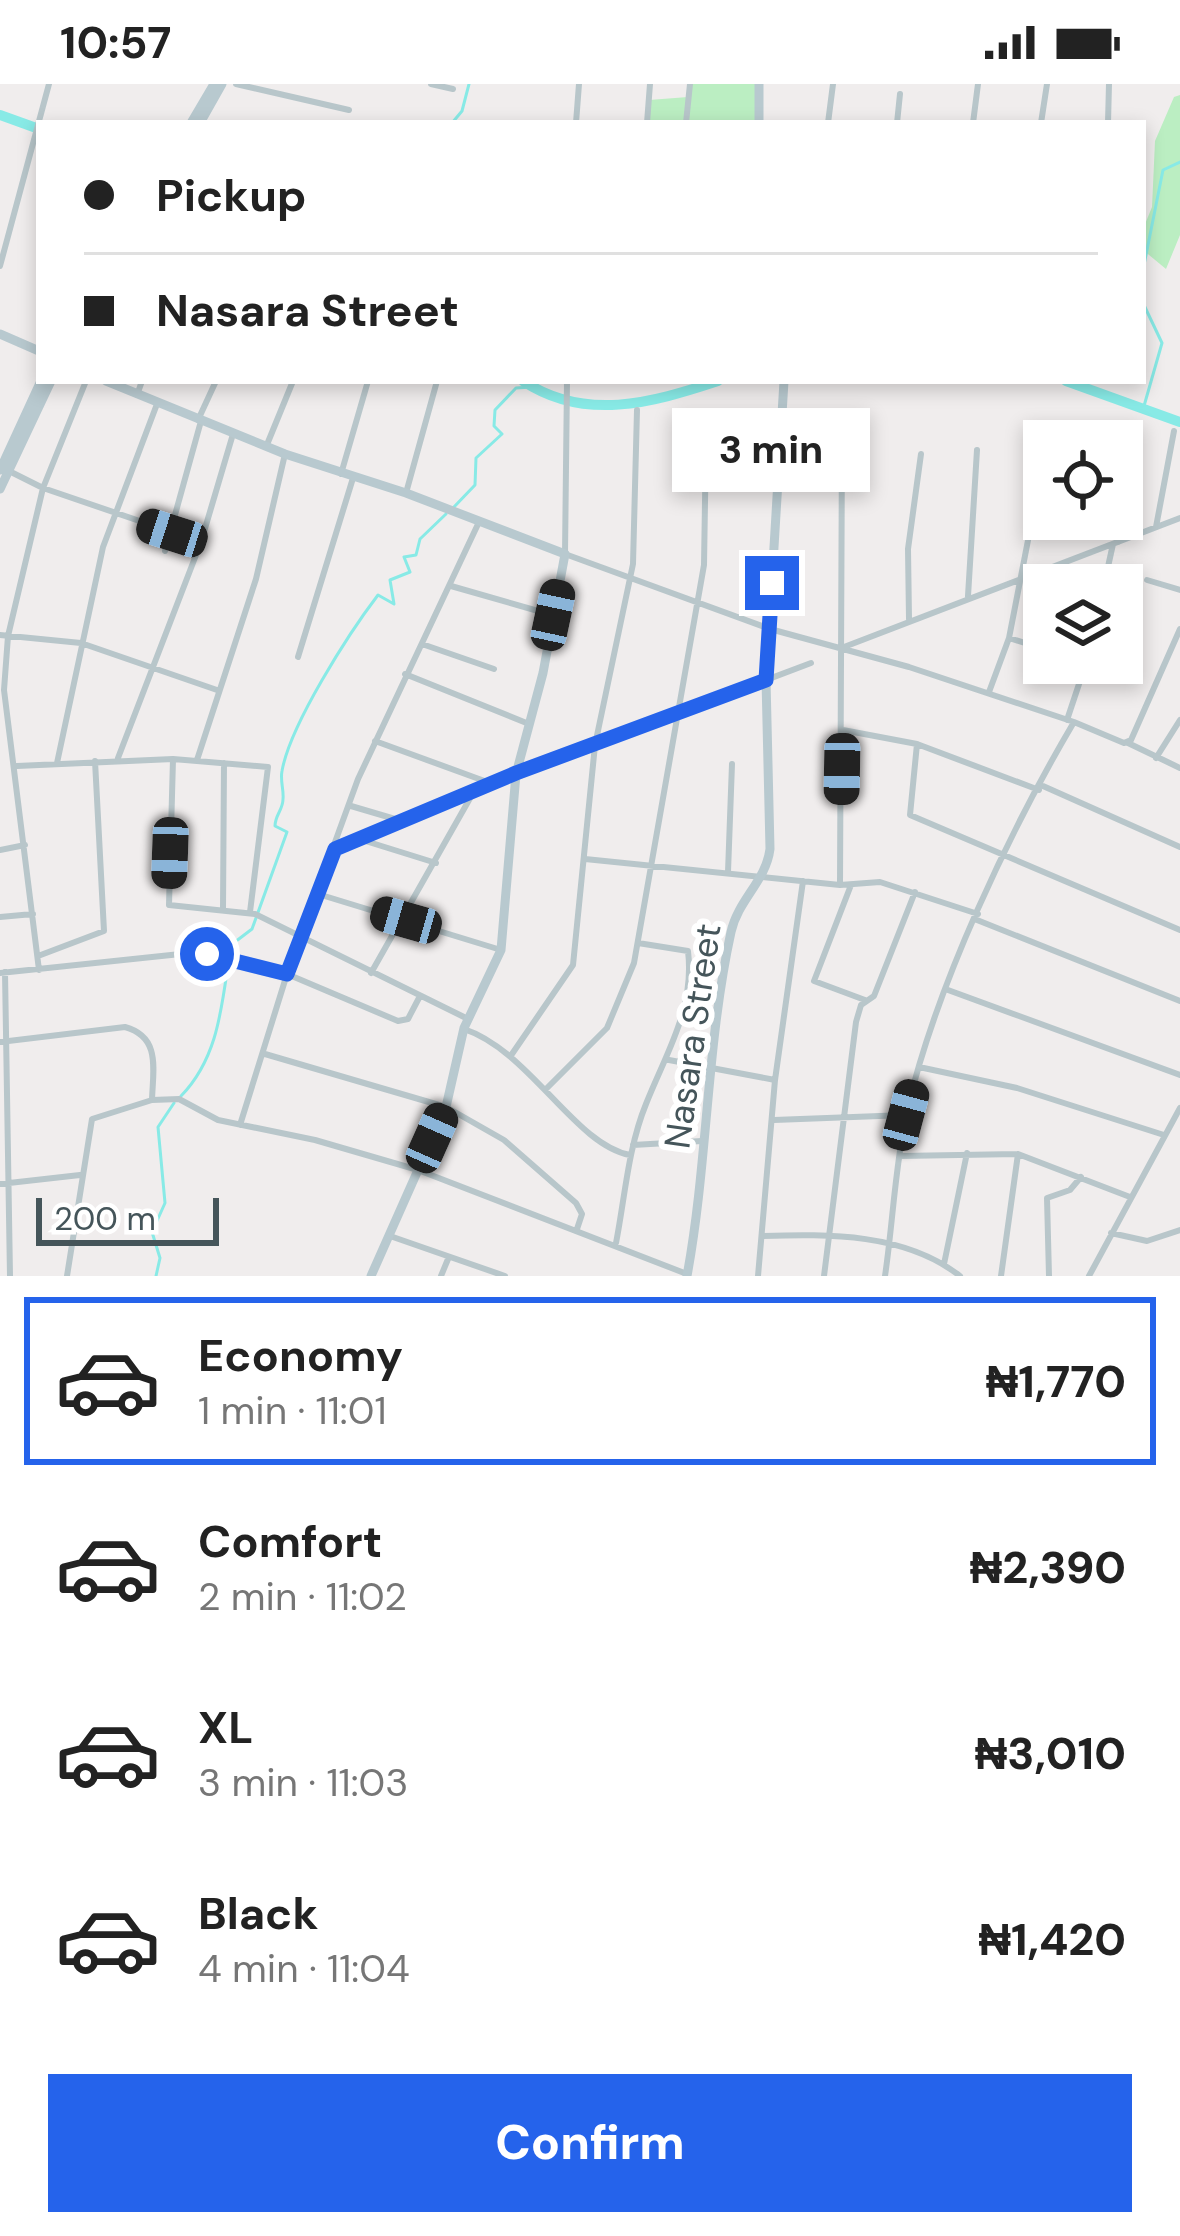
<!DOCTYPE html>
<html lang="en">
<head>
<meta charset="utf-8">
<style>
  body { margin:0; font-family:"DM Sans",sans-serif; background:#f2f2f2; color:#222; height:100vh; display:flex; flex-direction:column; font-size:45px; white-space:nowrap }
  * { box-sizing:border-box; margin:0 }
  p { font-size:39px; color:#767676 }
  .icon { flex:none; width:66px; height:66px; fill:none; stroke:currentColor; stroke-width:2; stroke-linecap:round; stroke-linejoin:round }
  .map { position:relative; height:1192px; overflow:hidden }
  .drawer { display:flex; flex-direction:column; background:#fff; flex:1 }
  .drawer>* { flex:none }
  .guide { position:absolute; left:36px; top:36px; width:1110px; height:264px; border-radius:0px; box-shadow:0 6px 18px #0003; display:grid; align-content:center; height:264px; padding:0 48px; background:#fff }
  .tools { position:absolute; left:1023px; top:336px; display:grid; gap:24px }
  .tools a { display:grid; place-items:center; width:120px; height:120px; border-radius:0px; background:#fff; box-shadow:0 6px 18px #0003; font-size:60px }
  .scale { position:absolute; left:36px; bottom:30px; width:183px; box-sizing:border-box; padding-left:12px; border:6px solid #45555a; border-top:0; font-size:33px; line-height:42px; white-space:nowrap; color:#45555a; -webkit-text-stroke:9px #fff; paint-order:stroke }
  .end { position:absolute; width:54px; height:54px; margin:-27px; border:15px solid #2563eb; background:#fff; box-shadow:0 0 0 6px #fff }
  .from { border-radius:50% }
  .bubble { position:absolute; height:84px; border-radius:0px; background:#fff; box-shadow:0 6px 18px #0003; font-size:39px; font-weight:800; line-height:84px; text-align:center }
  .car { position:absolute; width:36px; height:72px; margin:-36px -18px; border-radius:15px; box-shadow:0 0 9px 3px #0007; background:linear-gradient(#222 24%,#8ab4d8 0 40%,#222 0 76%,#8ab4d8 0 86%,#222 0) }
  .guide b { display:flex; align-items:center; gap:42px; height:114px; font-size:45px }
  .guide b+b { border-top:3px solid #e0e0e0 }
  .guide i { width:30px; height:30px; background:#222 }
  ul { padding:21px 0 0; list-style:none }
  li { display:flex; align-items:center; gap:36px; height:168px; margin:0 24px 18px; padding:0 24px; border:6px solid transparent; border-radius:0px }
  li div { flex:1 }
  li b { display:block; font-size:45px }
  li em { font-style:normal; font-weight:800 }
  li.on { border-color:#2563eb }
  li>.icon { width:108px; height:108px; stroke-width:1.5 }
  .cta { display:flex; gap:24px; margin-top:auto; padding:24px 48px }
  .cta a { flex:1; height:138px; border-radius:0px; background:#2563eb; color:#fff; font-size:48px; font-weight:800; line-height:138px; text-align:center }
  .status { display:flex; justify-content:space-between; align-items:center; height:84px; padding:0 60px; background:#fff; direction:ltr }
  .status svg { height:33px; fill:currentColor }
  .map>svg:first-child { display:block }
  .green { fill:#bbeec2 }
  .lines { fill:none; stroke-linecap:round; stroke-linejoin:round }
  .stream { stroke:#88eae6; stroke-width:3 }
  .river { stroke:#88eae6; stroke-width:10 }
  .street { stroke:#b8c6ca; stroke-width:6 }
  .secondary { stroke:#b8c9cf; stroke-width:9 }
  .route { stroke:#2563eb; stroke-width:15 }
  .labels { text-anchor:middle; stroke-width:12; stroke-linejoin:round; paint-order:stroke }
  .street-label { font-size:36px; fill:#45555a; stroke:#fff }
</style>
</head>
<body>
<div class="status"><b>10:57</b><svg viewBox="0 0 49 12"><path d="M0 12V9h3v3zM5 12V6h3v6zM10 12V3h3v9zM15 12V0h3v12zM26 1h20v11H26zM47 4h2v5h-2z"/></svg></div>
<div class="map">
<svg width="1180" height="1192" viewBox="0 0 1180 1192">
  <rect width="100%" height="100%" fill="#f0eded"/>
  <path class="green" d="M691,0H761V39H648L649,16L688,13Z
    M1180,11V151L1166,185L1143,166V145L1152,123L1155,57L1174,13Z"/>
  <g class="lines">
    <path class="stream" d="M452,39L462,27L469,0
      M1143,186L1163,86L1180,78
      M1143,219L1162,259L1144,322
      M453,424L475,401L476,374L502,350L494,342L495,326L516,304L532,303
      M181,1012C221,971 222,915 231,861L252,845L287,748L275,742C275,731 283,726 283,715C284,706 280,697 282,687C290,641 349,549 378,511L394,520L390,496L410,488L404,473L416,471L420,455L446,430
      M156,1192L160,1174L152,1148L165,1119L158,1043L174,1019"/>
    <path class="river" d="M0,31L39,45
      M523,297C585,338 651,319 718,297
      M1066,297L1180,338"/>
    <path class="street" d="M236,0L349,26
      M431,0L453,5
      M576,39L579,0
      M647,39L650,0
      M686,39L690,0
      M828,39L833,0
      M897,39L900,10
      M973,39L978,0
      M1041,39L1047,0
      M1108,39L1109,0
      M0,182L49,0
      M567,297L565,470L770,545L909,583L1074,638
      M137,311L142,297
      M198,336L216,297
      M781,345L836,347L842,352L840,801
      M266,363L293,297
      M9,387L43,404L201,458
      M341,390L368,297
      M406,409L437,297
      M1122,421L1128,361
      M1156,443L1174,347
      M1118,458L1120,435
      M165,467L201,337
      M1147,496L1180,506
      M1104,501L1113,460
      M451,502L552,531
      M968,512L977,366
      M909,535L908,465L921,370
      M0,551L81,559L217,606
      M1009,554L1044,565
      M422,560L494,585
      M844,563L1180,434
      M298,573L353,394
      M405,590L529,640
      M989,608L1009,554L1044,374
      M1067,636L1086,579
      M843,646L917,660L1039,706
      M375,657L490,699
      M1128,659L1180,684
      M917,660L910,731L1180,846
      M118,674L201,458L233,350
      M1156,674L1180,636
      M173,675L169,821L255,830L468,935
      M197,676L256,495L285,370
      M57,679L103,463L157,320
      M17,682L173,675L268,683L250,828
      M1043,702L1180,763
      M351,722L395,735
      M359,755L436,779
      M335,765L516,690L811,579
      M0,766L25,761
      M585,775L840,801L880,798L978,830
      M728,788L732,680
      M851,801L814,897L865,916
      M318,810L501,866
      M223,824L224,679
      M0,833L33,830
      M977,836L1180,917
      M38,872L104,847L95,677
      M39,886L4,606L8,552L43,404L86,297
      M5,888L10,1192
      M0,889L190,869L225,871L287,890L398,937L408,935L420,912
      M371,889L473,709
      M948,906L1180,991
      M464,945C530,967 575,1061 630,1071
      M0,958L125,943C161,953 153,985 152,1016
      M265,970L446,1023L504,1056L576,1119L582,1130L577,1145
      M512,970L573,881L595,661L633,480L637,326
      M669,976L775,996
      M919,983L1017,1004L1164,1051
      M546,1005L607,944L634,879L704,481L706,355
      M774,1036L906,1031
      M240,1041L287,890L358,695L479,438
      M633,1061L702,1057
      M900,1072L1018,1070L1130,1113
      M0,1100L80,1091
      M1111,1149L1147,1157L1180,1146
      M390,1152L505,1192
      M763,1152C829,1150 905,1149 960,1192
      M616,1159C625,1113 628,1064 646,1020C666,969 695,925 688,867L638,859
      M944,1180L967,1069
      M67,1192L92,1035L152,1016L179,1015L218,1036L315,1056L418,1086L687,1190
      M441,1192L448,1175
      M758,1192L775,996L803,797
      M824,1192L856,938L861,921L874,912L915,808
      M885,1192C893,1138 895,1081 907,1027C936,902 1009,748 1074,638L1124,659L1131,656L1180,545
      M1001,1192L1018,1070
      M1049,1192L1047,1114L1070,1106L1081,1093
      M1089,1192L1180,1024"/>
    <path class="secondary" d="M191,39L214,0
      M200,39L222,0
      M759,39V0
      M0,250L39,267
      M106,297L285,370L406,409L565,470L543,589L516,690L501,866L464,944L446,1023L371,1192
      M0,386L41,297
      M0,405L51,297
      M687,1192C708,1078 706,962 731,848C738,816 766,797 770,765L766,596L784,297"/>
  </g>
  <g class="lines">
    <path class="route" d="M207,870L287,890L335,765L516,689L766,596L772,499"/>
  </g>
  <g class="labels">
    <g class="street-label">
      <text transform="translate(692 952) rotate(-82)" y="13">Nasara Street</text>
    </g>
  </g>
</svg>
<div class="tools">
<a><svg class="icon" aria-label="locate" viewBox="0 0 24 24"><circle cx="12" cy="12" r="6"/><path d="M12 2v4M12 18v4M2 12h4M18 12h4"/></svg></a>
<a><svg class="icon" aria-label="layers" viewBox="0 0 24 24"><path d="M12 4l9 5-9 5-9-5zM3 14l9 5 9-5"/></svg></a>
</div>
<div class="scale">200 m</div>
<i class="end from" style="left:207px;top:870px"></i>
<i class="end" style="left:772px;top:499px"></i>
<div class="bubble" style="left:672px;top:324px;width:198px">3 min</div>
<i class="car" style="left:172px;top:449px;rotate:288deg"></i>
<i class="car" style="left:553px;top:531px;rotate:12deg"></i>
<i class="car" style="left:842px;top:685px;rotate:181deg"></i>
<i class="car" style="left:170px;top:769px;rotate:182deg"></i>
<i class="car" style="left:406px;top:836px;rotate:286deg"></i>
<i class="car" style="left:906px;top:1031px;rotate:15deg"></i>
<i class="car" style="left:432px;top:1054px;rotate:24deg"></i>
<div class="guide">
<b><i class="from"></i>Pickup</b>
<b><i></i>Nasara Street</b>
</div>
</div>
<section class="drawer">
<ul>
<li class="on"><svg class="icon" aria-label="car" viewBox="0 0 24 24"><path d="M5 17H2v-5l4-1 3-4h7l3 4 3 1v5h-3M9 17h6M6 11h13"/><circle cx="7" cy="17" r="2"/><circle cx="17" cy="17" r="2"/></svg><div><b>Economy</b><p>1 min · 11:01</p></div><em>₦1,770</em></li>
<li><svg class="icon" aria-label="car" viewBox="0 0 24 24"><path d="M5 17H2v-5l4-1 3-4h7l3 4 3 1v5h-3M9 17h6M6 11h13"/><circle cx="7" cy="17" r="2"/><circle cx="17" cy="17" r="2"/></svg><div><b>Comfort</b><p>2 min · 11:02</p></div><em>₦2,390</em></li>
<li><svg class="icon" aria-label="car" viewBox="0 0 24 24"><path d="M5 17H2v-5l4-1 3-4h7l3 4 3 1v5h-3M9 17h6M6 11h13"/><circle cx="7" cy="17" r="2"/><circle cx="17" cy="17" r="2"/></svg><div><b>XL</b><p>3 min · 11:03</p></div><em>₦3,010</em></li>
<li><svg class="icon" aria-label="car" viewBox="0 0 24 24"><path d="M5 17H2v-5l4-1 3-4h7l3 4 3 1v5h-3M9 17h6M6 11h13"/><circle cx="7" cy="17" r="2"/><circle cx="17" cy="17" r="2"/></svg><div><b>Black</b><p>4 min · 11:04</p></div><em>₦1,420</em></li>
</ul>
<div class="cta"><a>Confirm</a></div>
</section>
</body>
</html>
